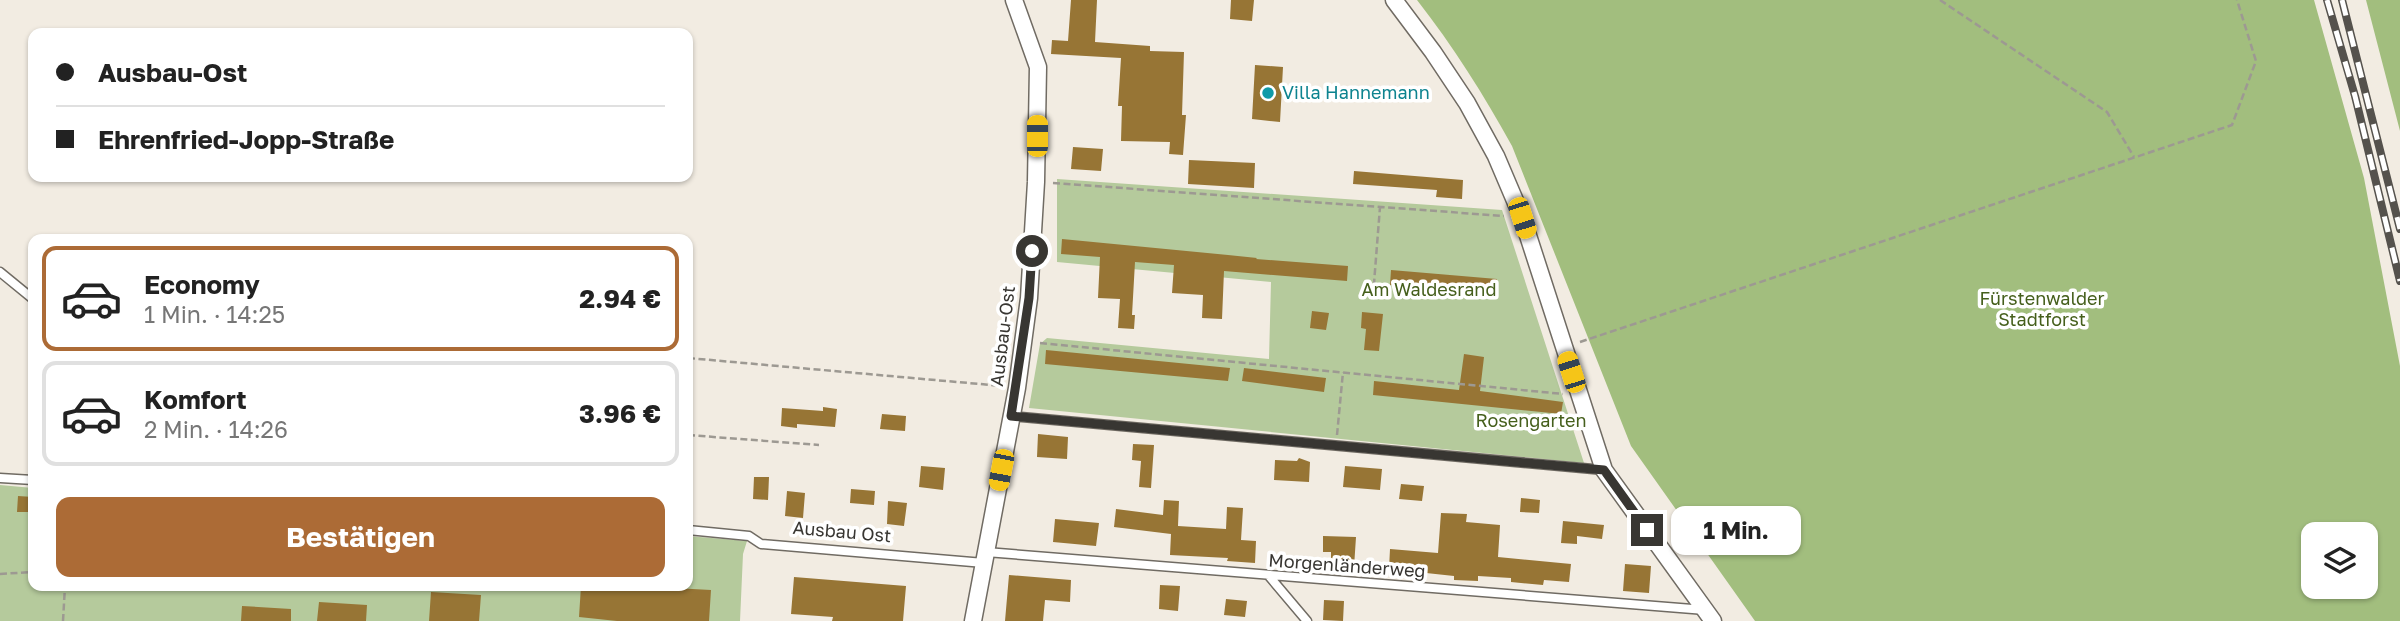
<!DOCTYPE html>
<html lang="de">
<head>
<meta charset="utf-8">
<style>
  body { margin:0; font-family:"Golos Text",sans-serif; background:#f6f6f6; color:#222; height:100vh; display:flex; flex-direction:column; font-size:26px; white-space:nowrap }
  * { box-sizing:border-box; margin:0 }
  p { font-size:23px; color:#767676 }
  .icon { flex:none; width:38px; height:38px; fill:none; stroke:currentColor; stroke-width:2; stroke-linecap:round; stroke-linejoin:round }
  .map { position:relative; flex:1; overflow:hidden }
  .details { position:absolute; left:28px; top:234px; width:665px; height:357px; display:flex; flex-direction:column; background:#fff; border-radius:14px; box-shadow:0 2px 5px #0004 }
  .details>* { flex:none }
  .hud { position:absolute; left:28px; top:28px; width:665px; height:154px; border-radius:14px; box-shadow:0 2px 5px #0004; display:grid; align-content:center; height:154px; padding:0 28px; background:#fff }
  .tools { position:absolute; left:2301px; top:522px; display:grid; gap:14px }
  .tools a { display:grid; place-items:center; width:77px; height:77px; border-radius:14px; background:#fff; box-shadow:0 2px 5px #0004; font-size:35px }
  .end { position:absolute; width:32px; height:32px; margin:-16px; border:9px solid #383632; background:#fff; box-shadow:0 0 0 4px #fff }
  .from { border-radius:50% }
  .bubble { position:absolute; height:49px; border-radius:14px; background:#fff; box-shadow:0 2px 5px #0004; font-size:23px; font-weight:700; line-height:49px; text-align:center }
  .car { position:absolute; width:21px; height:42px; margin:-21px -10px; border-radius:9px; box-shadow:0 0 5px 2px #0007; background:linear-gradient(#f5c518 24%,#345 0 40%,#f5c518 0 76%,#345 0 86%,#f5c518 0) }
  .hud b { display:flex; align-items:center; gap:24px; height:66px; font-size:26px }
  .hud b+b { border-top:2px solid #e0e0e0 }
  .hud i { width:18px; height:18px; background:#222 }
  ul { padding:12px 0 0; list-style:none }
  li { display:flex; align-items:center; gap:21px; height:105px; margin:0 14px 10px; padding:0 14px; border:4px solid #e0e0e0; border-radius:14px }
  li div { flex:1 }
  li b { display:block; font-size:26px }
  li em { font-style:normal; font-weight:700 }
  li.selected { border-color:#ac6b36 }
  li>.icon { width:63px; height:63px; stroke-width:1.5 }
  .action { display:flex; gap:14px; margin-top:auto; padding:14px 28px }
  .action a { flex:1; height:80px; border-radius:14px; background:#ac6b36; color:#fff; font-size:28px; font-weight:700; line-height:80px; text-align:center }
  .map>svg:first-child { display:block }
  .green { fill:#b5ca9c }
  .forest { fill:#a2be7e; fill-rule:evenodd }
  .building { fill:#977535 }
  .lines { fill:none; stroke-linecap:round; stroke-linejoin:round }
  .lane-casing { stroke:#706b63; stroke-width:11 }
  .street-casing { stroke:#706b63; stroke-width:19 }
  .path { stroke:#9d9992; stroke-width:2.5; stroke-dasharray:7 3.5; stroke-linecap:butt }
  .lane { stroke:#fff; stroke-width:8 }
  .street { stroke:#fff; stroke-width:16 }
  .rail-casing { stroke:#55524d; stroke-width:8 }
  .rail { stroke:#fff; stroke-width:5; stroke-dasharray:16; stroke-linecap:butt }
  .route { stroke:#383632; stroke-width:9 }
  .culture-dot { fill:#0f9aa8; stroke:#fff; stroke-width:2.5 }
  .labels { text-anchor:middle; stroke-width:7; stroke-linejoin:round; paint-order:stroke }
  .culture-label { font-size:18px; fill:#0d838f; stroke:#fff; text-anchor:start }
  .park-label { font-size:18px; fill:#455f1c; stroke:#fff }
  .street-label { font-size:18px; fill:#383632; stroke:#fff }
</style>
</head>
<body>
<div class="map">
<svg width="2400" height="621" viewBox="0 0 2400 621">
  <rect width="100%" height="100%" fill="#f2ece2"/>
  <path class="green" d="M1057,179L1502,210L1584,463L1029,408L1040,344L1047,338L1269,359L1271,282L1057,262Z
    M0,485L33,488V586H688V536L747,541L743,554L740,621H0Z"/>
  <path class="forest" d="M1417,0H2314L2364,178L2400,366V621H1755L1631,446L1512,146C1484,95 1453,46 1417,0ZM2314,534H2366V586H2314Z
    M2366,0H2400V131Z"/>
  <path class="building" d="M1071,0H1097L1095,42L1150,46V51L1184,52L1182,115H1186L1183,155L1169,154L1170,142L1121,141L1122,106H1118L1121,58L1051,54L1052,40L1068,41Z
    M1231,0H1254L1252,21L1230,19Z
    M1255,65L1283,67L1280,122L1252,119Z
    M1073,147L1103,149L1101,171L1071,169Z
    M1189,160L1255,163L1254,188L1188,184Z
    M1354,171L1463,180L1462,199L1436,197L1437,190L1353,184Z
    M1062,239L1228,255L1257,258L1256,259L1348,266L1347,281L1224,271L1222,319L1202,318L1203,295L1172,293L1174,265L1135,262L1132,315H1135L1134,329L1118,328L1120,299L1098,298L1100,257L1061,254Z
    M1391,270L1497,279V295L1390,285Z
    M1312,311L1329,313L1326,330L1310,328Z
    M1362,312L1383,314L1379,351L1364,350L1366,329L1361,328Z
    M1046,350L1230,368L1228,381L1045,364Z
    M1464,354L1484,357L1480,391L1563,402L1561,414L1373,395L1374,381L1459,390Z
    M1244,368L1326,378L1324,392L1242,381Z
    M823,407L837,409L835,427L797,424V428L781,426L782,408L823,411Z
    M882,414L906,416L905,431L880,429Z
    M1038,434L1068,437L1067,459L1037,457Z
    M1133,444L1154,445L1151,488L1139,487L1141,461L1132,460Z
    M1299,458L1310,462L1309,482L1274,480L1275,460L1297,461Z
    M921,466L945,468L943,490L919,487Z
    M1345,466L1382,469L1380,490L1343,487Z
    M754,477H769L768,500L753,499Z
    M1401,484L1424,486L1422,501L1399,499Z
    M851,489L875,491L874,505L850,503Z
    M787,491L805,493L803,518L785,516Z
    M18,496L33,497V512H17Z
    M1521,498L1540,500L1539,513L1520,512Z
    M1164,500L1179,501L1178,526L1226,529L1227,507L1243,508L1241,540L1256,541L1255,563L1227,561L1228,558L1170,555L1171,534L1114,527L1116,509L1163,515Z
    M888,501L907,503L904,526L887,524Z
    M1441,513L1467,514L1466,522L1500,525L1498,557L1571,564L1569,582L1544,580L1543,585L1511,582V578L1478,576V581L1454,580V576L1389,569L1390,549L1438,553Z
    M1055,519L1099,523L1096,546L1053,542Z
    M1563,521L1604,525L1602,539L1577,536V544L1561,543Z
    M1323,536L1356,537L1354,567L1331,566V552H1323Z
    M1625,564L1651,566L1649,593L1623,591Z
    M1009,575L1071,580L1070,602L1045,600L1043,621H1005Z
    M794,577L906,586L903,621H832L833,617L791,614Z
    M1160,585L1180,586L1178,611L1159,609Z
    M581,586H637L711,590L709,621H617L579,617Z
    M431,592L481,595L479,621H429Z
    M1226,599L1247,601L1245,617L1224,615Z
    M1324,600L1344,601L1343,621L1323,620Z
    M319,602L367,605L366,621H317Z
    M242,606L291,609V621H241Z"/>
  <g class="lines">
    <defs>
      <path id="lane" d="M0,272L33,299
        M1011,416L1604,470
        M0,478L33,480
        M688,530L749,536L761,544L984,563
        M986,552L1705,610
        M1269,576L1307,621"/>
      <path id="street" d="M1394,0L1433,52L1467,103L1496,156L1522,217L1604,470L1713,621
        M973,621L1017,388L1029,298L1036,182L1038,67L1014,0"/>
    </defs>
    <use href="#lane" class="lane-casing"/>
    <use href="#street" class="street-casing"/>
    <path class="path" d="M1940,0L2107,112L2134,157
      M1053,183L1504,216
      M1373,296L1380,207
      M1580,342L2232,125L2256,61L2237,0
      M1040,343L1563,394
      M688,358L1002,386
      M688,435L819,445
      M1337,435L1343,372
      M0,574L33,572
      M63,621L65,586"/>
    <use href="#lane" class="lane"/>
    <use href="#street" class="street"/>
    <defs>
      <path id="rail" d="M2327,0L2355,96L2400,281
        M2342,0L2400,229"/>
    </defs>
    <use href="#rail" class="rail-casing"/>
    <use href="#rail" class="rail"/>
  </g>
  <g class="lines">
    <path class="route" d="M1032,251L1029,298L1011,416L1604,470L1647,530"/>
  </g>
  <circle class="culture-dot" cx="1268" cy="93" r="7"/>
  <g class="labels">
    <g class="culture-label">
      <text x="1282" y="99">Villa Hannemann</text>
    </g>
    <g class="park-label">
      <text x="1429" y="296">Am Waldesrand</text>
      <text x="2042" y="305">Fürstenwalder<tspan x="2042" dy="21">Stadtforst</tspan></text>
      <text x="1531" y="427">Rosengarten</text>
    </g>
    <g class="street-label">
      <text transform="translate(1003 336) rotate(-83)" y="6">Ausbau-Ost</text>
      <text transform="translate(842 532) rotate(5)" y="6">Ausbau Ost</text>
      <text transform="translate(1347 566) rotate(4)" y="6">Morgenländerweg</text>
    </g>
  </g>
</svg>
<div class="tools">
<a><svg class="icon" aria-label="layers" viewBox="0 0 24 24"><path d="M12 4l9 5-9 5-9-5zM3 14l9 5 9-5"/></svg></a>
</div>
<i class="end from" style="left:1032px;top:251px"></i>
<i class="end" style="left:1647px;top:530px"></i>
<div class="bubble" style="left:1671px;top:506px;width:130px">1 Min.</div>
<i class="car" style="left:1037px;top:136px;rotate:0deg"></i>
<i class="car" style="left:1522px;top:218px;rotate:162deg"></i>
<i class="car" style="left:1571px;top:372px;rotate:342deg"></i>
<i class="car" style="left:1001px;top:470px;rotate:191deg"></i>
<div class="hud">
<b><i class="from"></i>Ausbau-Ost</b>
<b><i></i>Ehrenfried-Jopp-Straße</b>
</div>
<section class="details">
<ul>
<li class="selected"><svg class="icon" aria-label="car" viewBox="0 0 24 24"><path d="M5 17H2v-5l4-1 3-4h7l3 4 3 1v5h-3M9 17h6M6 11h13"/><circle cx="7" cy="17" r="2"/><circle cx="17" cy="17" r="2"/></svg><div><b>Economy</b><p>1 Min. · 14:25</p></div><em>2.94 €</em></li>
<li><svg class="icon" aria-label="car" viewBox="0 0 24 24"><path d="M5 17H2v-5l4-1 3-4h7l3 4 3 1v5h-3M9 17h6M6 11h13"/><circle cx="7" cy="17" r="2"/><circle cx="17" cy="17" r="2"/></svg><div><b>Komfort</b><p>2 Min. · 14:26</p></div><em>3.96 €</em></li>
</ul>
<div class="action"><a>Bestätigen</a></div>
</section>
</div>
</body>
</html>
